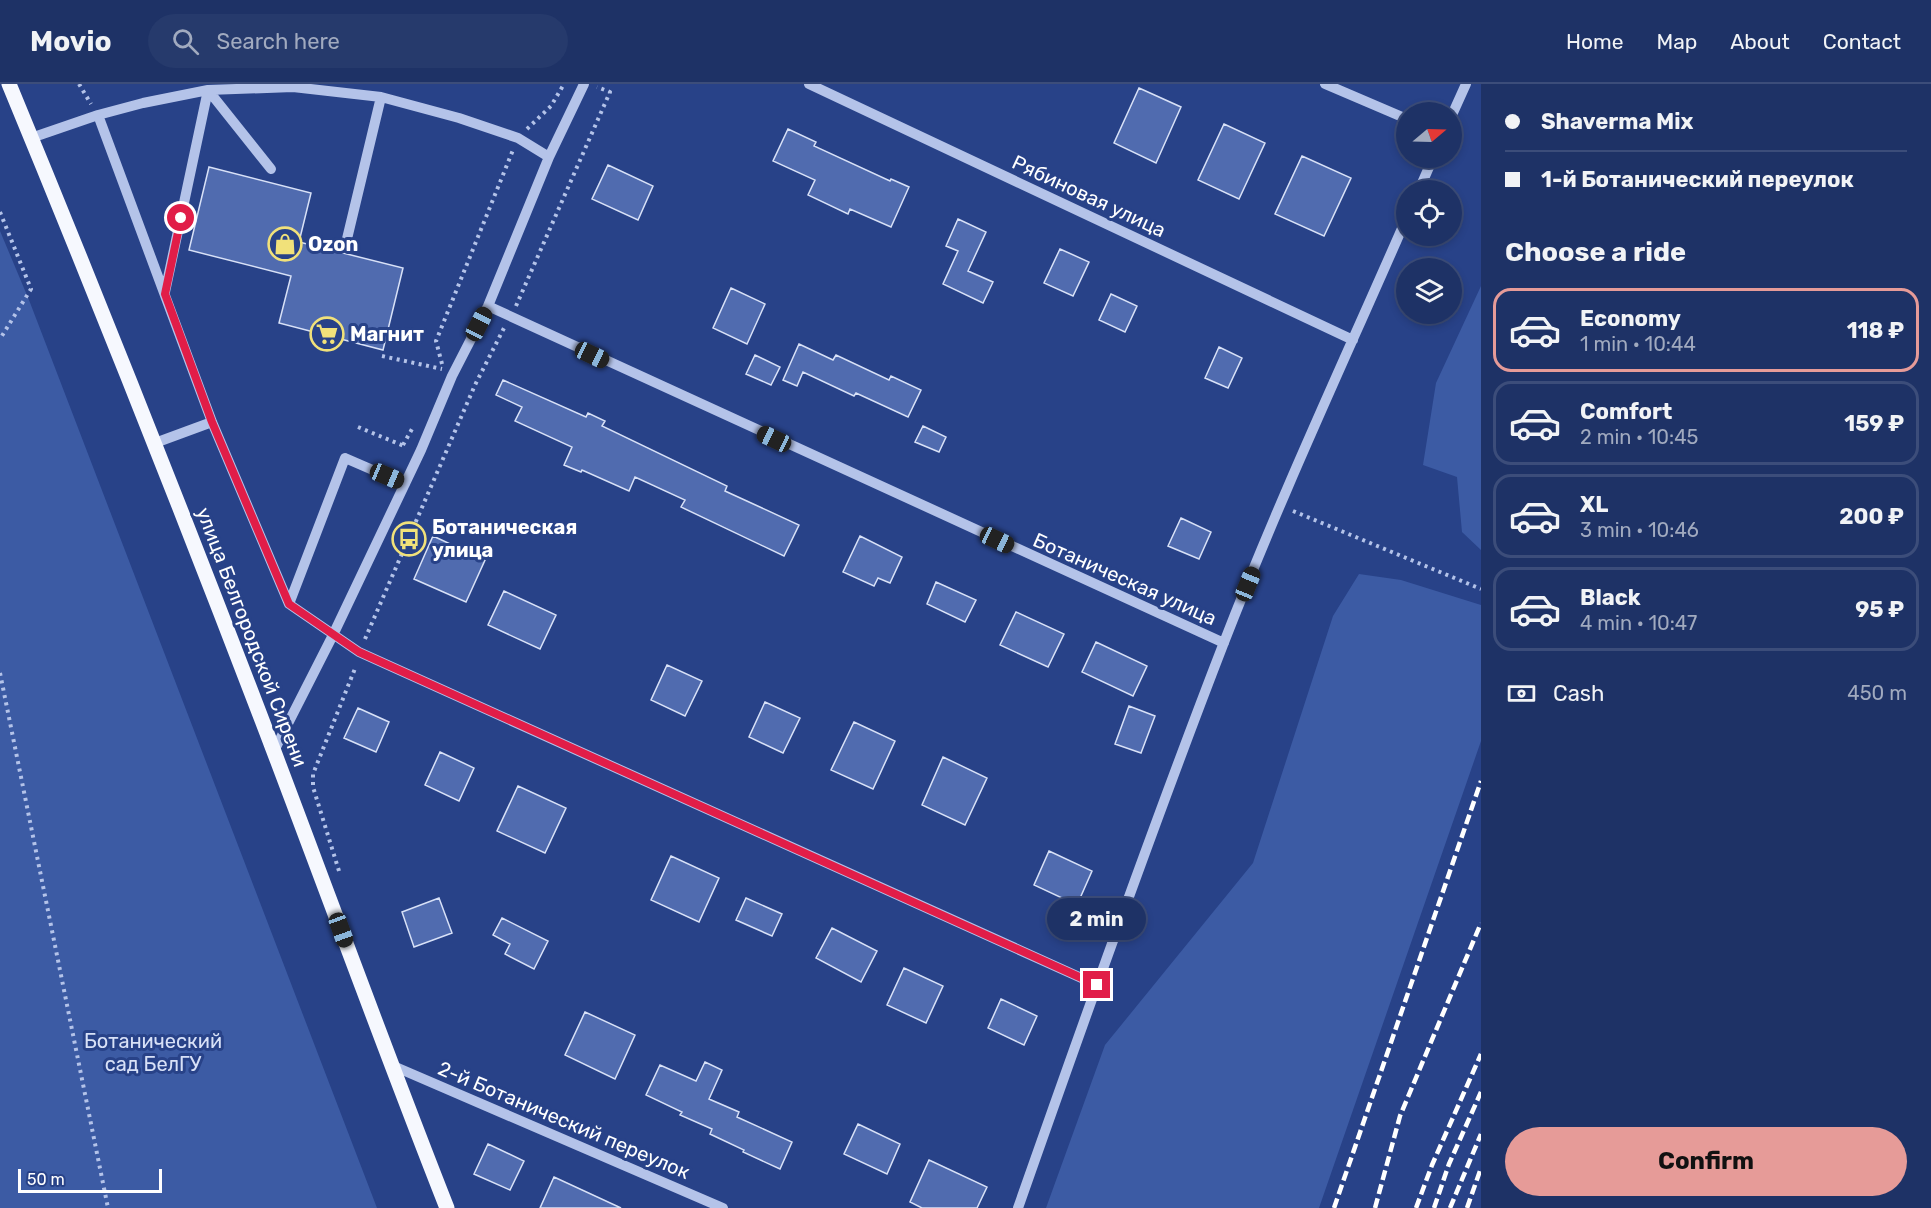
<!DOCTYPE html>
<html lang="en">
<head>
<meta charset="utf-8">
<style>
  body { margin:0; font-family:Rubik,sans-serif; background:#263a6c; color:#f1f3f6; height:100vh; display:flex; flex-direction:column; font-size:22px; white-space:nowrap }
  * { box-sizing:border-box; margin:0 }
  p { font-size:20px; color:#a1aabf }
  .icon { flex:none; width:33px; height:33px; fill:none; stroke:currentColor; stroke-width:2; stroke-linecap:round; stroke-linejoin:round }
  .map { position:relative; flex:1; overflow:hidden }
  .details { display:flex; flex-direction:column; background:#1e3266; width:450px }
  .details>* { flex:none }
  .banner { display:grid; align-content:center; height:132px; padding:0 24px; background:#1e3266 }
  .needle { width:39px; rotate:71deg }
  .tools { position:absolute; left:1396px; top:18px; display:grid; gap:12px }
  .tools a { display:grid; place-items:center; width:66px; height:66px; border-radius:50%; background:#1e3266; box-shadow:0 3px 9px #0003,0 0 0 2px #3c4d7a; font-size:30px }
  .scale { position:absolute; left:18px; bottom:15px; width:144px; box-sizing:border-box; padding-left:6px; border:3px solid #fff; border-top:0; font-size:16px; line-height:21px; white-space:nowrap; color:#fff; -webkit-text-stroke:4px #284288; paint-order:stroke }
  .end { position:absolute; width:27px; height:27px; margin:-14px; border:8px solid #e11d48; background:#fff; box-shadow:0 0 0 3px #fff }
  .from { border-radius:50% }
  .bubble { position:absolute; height:42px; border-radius:21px; background:#1e3266; box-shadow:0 3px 9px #0003,0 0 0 2px #3c4d7a; font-size:20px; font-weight:700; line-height:42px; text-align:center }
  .car { position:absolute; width:18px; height:36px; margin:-18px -9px; border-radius:8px; box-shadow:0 0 4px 2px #0007; background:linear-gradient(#222 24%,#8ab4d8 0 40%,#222 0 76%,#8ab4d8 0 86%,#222 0) }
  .banner b { display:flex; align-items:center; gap:21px; height:57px; font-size:22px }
  .banner b+b { border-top:2px solid #3c4d7a }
  .banner i { width:15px; height:15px; background:#f1f3f6 }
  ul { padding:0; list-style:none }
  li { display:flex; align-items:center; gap:18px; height:84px; margin:0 12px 9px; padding:0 12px; border:3px solid #3c4d7a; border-radius:18px }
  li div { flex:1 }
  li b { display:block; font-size:22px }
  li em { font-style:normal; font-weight:700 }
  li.active { border-color:#e69b98 }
  li>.icon { width:54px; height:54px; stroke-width:1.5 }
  h2 { padding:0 24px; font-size:27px; line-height:72px }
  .pay { display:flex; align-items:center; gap:15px; height:66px; padding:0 24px; font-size:22px }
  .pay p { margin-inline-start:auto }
  .primary-button { display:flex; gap:12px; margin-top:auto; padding:12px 24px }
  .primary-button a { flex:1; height:69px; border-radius:36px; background:#e69b98; color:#111; font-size:24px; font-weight:700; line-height:69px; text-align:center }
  header { display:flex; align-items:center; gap:36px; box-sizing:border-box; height:84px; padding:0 30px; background:#1e3266; border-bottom:2px solid #3c4d7a }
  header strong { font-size:28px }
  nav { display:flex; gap:33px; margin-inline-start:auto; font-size:21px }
  .search { width:420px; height:54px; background:#263a6c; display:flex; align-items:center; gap:15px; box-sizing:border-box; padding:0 21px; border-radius:33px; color:#a1aabf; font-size:22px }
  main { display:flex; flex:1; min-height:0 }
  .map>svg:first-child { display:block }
  .green { fill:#3c5ba4 }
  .building { fill:#506baf; stroke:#d8e1f7; stroke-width:1.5 }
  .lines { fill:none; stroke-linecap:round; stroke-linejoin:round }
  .path { stroke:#b4c3e9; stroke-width:4; stroke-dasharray:3 4.5; stroke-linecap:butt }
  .minor { stroke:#b4c3e9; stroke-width:10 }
  .major { stroke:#f6f8fe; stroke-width:15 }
  .rail { stroke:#fff; stroke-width:4.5; stroke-dasharray:10 4.5; stroke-linecap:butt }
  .route { stroke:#e11d48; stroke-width:8 }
  .labels { text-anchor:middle; stroke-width:6; stroke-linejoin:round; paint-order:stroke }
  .street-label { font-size:20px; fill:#fff; stroke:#284288 }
  .poi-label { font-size:20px; font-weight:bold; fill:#fff; stroke:#284288; text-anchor:start }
  .park-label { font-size:20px; fill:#d8e1f7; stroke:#284288 }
</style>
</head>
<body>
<header>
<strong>Movio</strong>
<div class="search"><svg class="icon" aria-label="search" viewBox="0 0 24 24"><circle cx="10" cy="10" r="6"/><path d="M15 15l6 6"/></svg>Search here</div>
<nav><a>Home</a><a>Map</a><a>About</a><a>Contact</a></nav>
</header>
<main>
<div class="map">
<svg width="1481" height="1124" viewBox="0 0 1481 1124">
  <rect width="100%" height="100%" fill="#284288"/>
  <path class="green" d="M0,147L29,216L377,1124H0Z
    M1481,202V466L1462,448L1457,393L1423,381L1436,299Z
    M1359,490L1401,496L1481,521V657L1319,1124H1046L1105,961L1253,779L1333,532Z"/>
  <path class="building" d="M1139,4L1181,23L1156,79L1114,59Z
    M1224,40L1265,59L1239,115L1198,96Z
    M788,45L816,58L814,62L890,97L891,95L909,103L891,143L850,125L848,130L808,111L815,96L773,77Z
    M1302,72L1351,94L1324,152L1275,130Z
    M608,81L653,102L638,136L592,115Z
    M209,83L311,109L299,158L403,184L383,266L279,239L291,192L189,166Z
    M958,135L986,148L968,187L993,198L983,219L943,200L958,167L946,162Z
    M1060,165L1089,178L1073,212L1044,199Z
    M731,204L765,220L747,260L713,244Z
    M1111,210L1137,222L1125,248L1099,236Z
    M799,260L833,276L836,271L889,296L891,292L921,306L908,333L856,309L854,312L803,288L797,302L783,296Z
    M1219,263L1242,274L1228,304L1205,294Z
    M755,271L780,283L771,301L746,290Z
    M503,296L586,333L588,329L605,337L602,342L727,402L725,407L799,441L784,472L681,423L685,416L635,393L629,407L582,386L581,388L564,381L572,363L515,337L522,323L496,311Z
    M923,342L946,353L939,368L915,358Z
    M1181,434L1211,448L1199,475L1168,462Z
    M433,452L485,476L466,518L414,495Z
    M860,452L902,473L890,499L878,494L874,502L843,488Z
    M936,498L976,516L965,538L927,520Z
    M504,507L556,531L540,565L488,541Z
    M1016,528L1064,550L1048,583L1000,561Z
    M1096,558L1147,582L1133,612L1082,588Z
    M667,581L702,597L685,632L651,616Z
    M765,618L800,634L783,669L749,653Z
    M1129,622L1155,632L1141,669L1115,660Z
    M358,624L389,638L376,668L344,654Z
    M854,638L895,657L873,705L831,686Z
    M440,668L474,684L459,717L425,701Z
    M943,673L987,694L965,741L922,721Z
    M518,702L566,724L545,769L497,747Z
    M1049,767L1092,787L1077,821L1034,801Z
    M671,772L719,794L699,838L651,816Z
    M439,814L452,849L414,863L402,828Z
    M746,814L782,830L772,852L736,836Z
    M502,834L548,857L534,885L505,870L510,860L493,851Z
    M832,844L877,867L861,898L816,874Z
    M904,884L943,902L926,939L887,921Z
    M1001,915L1037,932L1024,961L988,944Z
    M585,928L635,951L615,995L565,971Z
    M705,978L722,986L709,1015L739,1028L737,1033L792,1058L780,1085L743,1068L744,1066L710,1050L712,1045L680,1031L682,1028L646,1011L660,981L696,997Z
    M858,1040L900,1060L887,1090L844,1070Z
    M488,1060L524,1077L510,1106L474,1090Z
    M929,1076L987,1103L977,1124H922L910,1118Z
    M554,1093L621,1124H540Z"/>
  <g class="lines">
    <path class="path" d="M79,0L91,20
      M527,45L551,22L564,0
      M0,128L31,205L0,255
      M516,222L610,8L597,3
      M382,272L442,285
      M442,280L436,257L513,66
      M358,343L404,362
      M403,361L412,345
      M1293,427L1481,505
      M365,555L475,301L504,244
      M0,589L108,1124
      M339,787L313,703V690L356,582"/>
    <path class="minor" d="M809,0L1353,256
      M1325,0L1407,35
      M208,6L271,85
      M98,31L212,338L289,520L359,568L1097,901
      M1452,31L1466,0
      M31,54L98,31L143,19L208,6L293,3L381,13L459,34L518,54L549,73
      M1419,106L1433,74
      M346,159L381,13
      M165,208L208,6
      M488,222L1224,559
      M155,359L212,338
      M289,520L345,374L405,400
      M274,667L333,551L421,366L452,292L488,222L549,73L584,0
      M391,981L723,1124
      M1018,1124C1084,936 1151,747 1223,561C1279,416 1345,275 1407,133"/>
    <path class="major" d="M9,0C100,220 188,442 273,665C331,818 387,972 447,1124"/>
    <path class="rail" d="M1334,1124L1481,697
      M1375,1124L1400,1032L1481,839
      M1416,1124L1432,1081L1481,970
      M1434,1124L1449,1080L1481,1008
      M1450,1124L1481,1050
      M1467,1124L1481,1084"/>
  </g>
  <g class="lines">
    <path class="route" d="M181,134L165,210L212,338L289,520L359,568L1097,901"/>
  </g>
  <defs>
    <symbol id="shop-ring" viewBox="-11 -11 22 22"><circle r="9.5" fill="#284288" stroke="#f1e17a" stroke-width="1.5"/><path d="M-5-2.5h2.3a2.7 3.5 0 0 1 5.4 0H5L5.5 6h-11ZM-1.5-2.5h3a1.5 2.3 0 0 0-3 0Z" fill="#f1e17a"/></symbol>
    <symbol id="supermarket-ring" viewBox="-11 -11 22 22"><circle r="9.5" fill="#284288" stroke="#f1e17a" stroke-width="1.5"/><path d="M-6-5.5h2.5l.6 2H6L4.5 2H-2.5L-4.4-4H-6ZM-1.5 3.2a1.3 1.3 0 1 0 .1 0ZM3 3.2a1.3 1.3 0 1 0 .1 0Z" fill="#f1e17a"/></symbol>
    <symbol id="bus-ring" viewBox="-11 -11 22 22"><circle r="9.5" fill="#284288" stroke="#f1e17a" stroke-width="1.5"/><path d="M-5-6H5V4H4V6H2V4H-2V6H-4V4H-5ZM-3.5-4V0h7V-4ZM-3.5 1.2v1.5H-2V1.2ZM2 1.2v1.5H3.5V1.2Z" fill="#f1e17a"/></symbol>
  </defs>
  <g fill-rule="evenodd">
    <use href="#shop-ring" x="266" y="141" width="38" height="38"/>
    <use href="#supermarket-ring" x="308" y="231" width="38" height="38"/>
    <use href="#bus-ring" x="390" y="436" width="38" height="38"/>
  </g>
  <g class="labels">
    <g class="street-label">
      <text transform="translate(1089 112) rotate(25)" y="7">Рябиновая улица</text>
      <text transform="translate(1125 495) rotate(24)" y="7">Ботаническая улица</text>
      <text transform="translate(252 553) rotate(69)" y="7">улица Белгородской Сирени</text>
      <text transform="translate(564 1036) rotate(23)" y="7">2-й Ботанический переулок</text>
    </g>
    <g class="poi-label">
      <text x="308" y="167">Ozon</text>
      <text x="350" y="257">Магнит</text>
      <text x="432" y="450">Ботаническая<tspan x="432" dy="23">улица</tspan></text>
    </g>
    <g class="park-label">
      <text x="153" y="964">Ботанический<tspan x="153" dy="23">сад БелГУ</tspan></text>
    </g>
  </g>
</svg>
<div class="tools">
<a><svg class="needle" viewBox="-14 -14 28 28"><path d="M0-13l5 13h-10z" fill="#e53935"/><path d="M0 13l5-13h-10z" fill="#a1aabf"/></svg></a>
<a><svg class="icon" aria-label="locate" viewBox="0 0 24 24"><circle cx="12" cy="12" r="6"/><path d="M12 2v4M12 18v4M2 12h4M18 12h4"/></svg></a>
<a><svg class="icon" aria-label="layers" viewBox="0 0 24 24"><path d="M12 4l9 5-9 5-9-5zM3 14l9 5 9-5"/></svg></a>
</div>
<div class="scale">50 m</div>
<i class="end from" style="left:181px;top:134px"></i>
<i class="end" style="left:1097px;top:901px"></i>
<div class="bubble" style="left:1047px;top:814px;width:99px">2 min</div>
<i class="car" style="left:479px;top:240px;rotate:27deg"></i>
<i class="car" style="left:592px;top:271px;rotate:115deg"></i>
<i class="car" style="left:774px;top:355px;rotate:295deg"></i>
<i class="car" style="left:387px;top:392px;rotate:113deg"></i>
<i class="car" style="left:997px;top:456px;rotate:115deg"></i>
<i class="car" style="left:1248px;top:500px;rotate:22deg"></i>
<i class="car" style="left:341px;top:846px;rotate:160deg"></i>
</div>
<section class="details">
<div class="banner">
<b><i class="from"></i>Shaverma Mix</b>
<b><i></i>1-й Ботанический переулок</b>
</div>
<h2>Choose a ride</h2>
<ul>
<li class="active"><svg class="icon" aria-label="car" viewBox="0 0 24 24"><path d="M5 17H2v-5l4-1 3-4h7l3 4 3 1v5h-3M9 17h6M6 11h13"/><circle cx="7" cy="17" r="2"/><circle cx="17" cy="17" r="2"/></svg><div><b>Economy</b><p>1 min · 10:44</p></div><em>118 ₽</em></li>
<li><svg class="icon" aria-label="car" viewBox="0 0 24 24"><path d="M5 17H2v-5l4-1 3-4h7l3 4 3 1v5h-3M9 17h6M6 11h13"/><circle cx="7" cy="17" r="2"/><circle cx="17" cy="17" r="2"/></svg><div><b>Comfort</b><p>2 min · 10:45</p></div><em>159 ₽</em></li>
<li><svg class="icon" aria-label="car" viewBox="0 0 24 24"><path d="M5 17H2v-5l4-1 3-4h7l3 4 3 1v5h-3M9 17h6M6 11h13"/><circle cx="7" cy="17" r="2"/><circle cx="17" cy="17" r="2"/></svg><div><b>XL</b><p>3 min · 10:46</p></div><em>200 ₽</em></li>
<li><svg class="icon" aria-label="car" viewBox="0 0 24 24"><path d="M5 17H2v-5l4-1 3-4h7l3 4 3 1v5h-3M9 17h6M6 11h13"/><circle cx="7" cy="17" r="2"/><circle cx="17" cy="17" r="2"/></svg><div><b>Black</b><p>4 min · 10:47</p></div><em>95 ₽</em></li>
</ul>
<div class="pay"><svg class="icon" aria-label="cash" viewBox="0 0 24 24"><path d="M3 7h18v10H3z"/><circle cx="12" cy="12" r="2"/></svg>Cash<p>450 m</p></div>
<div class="primary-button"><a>Confirm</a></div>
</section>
</main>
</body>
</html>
